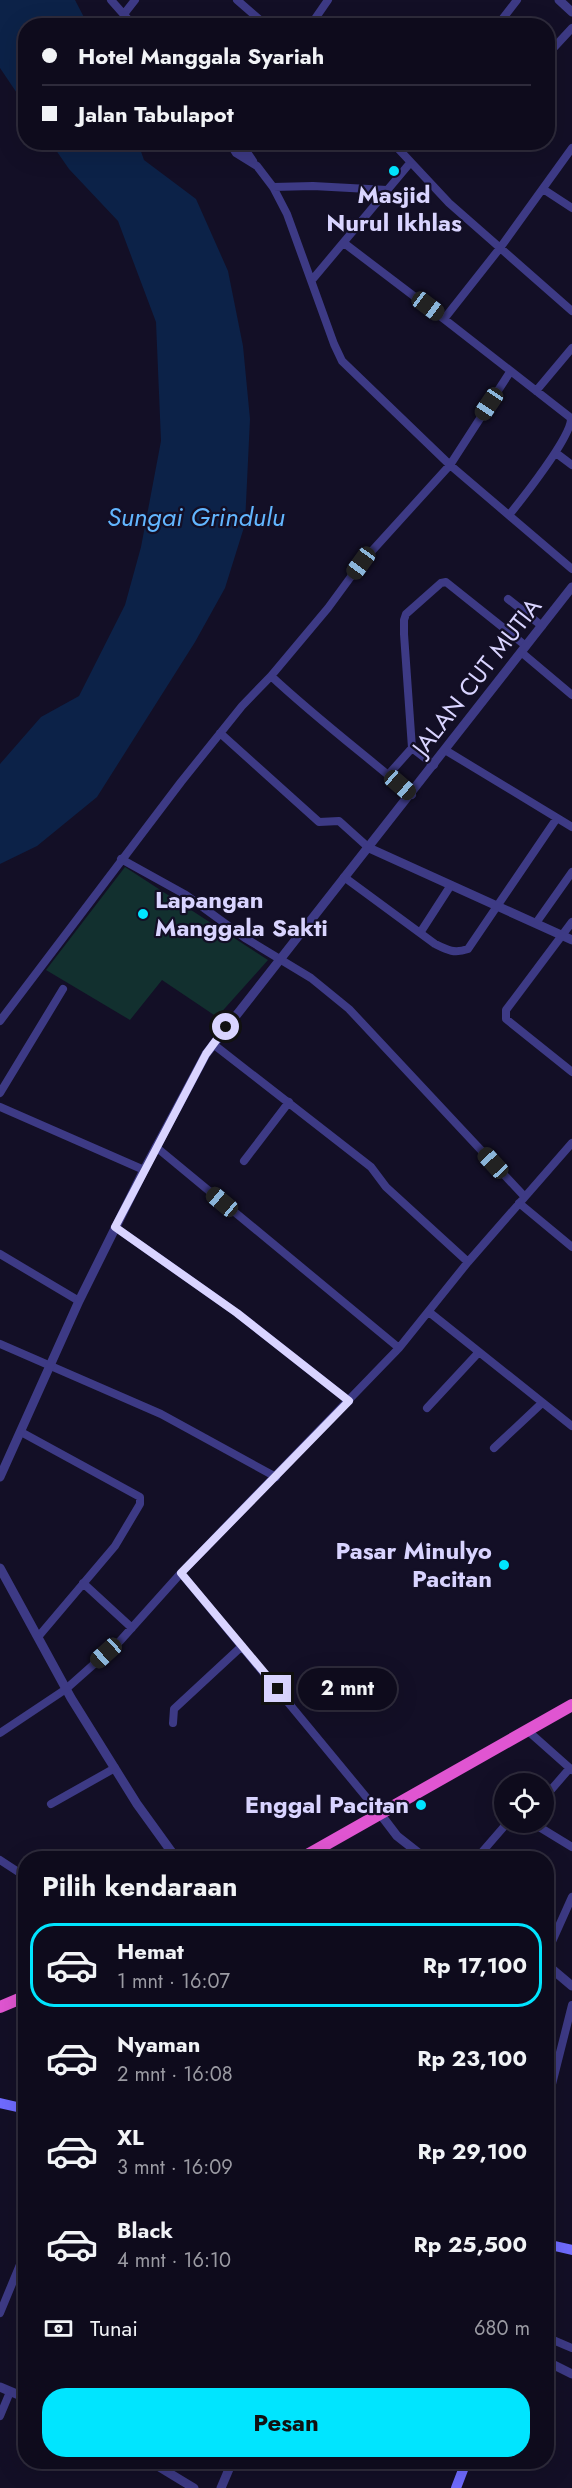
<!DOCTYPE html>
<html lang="id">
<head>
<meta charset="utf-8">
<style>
  body { margin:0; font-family:Jost,sans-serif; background:#171425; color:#f1f3f6; height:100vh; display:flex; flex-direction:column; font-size:22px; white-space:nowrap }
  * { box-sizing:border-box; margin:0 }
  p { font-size:20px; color:#9b9ba3 }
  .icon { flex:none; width:33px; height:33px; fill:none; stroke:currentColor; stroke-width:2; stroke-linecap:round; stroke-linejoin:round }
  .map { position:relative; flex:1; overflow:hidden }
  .details { position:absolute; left:18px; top:1851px; width:536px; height:618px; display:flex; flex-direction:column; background:#0e0b1c; border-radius:24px; box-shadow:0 6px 24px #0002,0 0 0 2px #2e2b3b }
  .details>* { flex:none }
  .banner { position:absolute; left:18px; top:18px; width:537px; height:132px; border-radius:24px; box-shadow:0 6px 24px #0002,0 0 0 2px #2e2b3b; display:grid; align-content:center; height:132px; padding:0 24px; background:#0e0b1c }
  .buttons { position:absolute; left:494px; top:1773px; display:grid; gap:12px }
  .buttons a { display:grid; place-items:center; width:60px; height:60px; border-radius:50%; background:#0e0b1c; box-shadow:0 6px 24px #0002,0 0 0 2px #2e2b3b; font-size:30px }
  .end { position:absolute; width:27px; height:27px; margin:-14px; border:8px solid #d9d4ff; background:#111; box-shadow:0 0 0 3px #111 }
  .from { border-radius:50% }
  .bubble { position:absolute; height:42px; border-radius:21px; background:#0e0b1c; box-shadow:0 6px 24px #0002,0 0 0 2px #2e2b3b; font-size:20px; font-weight:700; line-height:42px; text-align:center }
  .car { position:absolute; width:18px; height:36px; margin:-18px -9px; border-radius:8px; box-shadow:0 0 4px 2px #0007; background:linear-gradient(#222 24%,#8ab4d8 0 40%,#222 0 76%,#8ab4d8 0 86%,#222 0) }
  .banner b { display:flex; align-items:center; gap:21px; height:57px; font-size:22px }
  .banner b+b { border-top:2px solid #2e2b3b }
  .banner i { width:15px; height:15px; background:#f1f3f6 }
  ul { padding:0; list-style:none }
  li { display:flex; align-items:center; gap:18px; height:84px; margin:0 12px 9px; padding:0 12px; border:3px solid transparent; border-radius:24px }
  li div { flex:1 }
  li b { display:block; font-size:22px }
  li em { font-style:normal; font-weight:700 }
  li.active { border-color:#00e5ff }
  li>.icon { width:54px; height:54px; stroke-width:1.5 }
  h2 { padding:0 24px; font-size:27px; line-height:72px }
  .pay { display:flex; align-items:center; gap:15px; height:66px; padding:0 24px; font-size:22px }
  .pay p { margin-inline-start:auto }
  .primary-button { display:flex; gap:12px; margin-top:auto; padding:12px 24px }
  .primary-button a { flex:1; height:69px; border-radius:24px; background:#00e5ff; color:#111; font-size:24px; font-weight:700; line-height:69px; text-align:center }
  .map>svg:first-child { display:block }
  .green { fill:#12302f }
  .water { fill:#0c2248 }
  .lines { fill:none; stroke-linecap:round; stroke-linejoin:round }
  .minor { stroke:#3d3a85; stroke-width:8 }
  .tertiary { stroke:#3d3a85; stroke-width:9 }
  .secondary { stroke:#6f6bff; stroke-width:10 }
  .trunk { stroke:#e055d1; stroke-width:12 }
  .route { stroke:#d9d4ff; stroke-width:8 }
  .poi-dot { fill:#00e5ff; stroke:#130f26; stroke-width:2 }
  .labels { text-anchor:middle; stroke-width:4.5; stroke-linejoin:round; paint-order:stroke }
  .poi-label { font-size:24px; font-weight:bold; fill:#d9d4ff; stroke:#130f26; text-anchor:end }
  .street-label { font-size:24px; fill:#d9d4ff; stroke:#130f26 }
  .water-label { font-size:26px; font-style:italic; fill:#62b6ff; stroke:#130f26 }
</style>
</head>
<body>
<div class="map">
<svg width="572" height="2488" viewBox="0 0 572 2488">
  <rect width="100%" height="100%" fill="#130f26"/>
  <path class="green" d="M125,867L268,960L217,1017L162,980L130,1020L46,970Z"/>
  <path class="water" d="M0,0H75L88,25L26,26L25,105L0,68Z
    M51,143H138L144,160L196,199L228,271L243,346L250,419L245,524L225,588L195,642L97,797L37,846L0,864V764L41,717L79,696L125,605L141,547L161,441L156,322L118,221L69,169Z"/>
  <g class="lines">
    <path class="minor" d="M111,0L134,26
      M237,0L267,26
      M124,14L135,0
      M310,26L328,0
      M497,26L517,0
      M548,54L572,28
      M229,142L236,153L257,166L273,187L287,214L334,344L342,361L450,465L572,569
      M240,142L253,161
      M392,142L449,203L572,311
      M273,187L313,186L387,190
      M543,189L572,208
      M344,243L444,319L571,418C572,436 522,499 509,515
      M312,280L410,163
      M444,319L500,248L572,148
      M536,391L572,348
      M556,453L572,465
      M508,599L542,626
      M521,652L572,695
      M271,676C316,718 365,755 412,795
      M220,733L319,822L339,821L369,848
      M445,750L572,827
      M434,765L412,748L404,634V620L406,614L441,583L446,582L526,646
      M388,775L412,748
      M121,859L186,895L245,938L311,978L349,1009L524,1196
      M344,877L435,944C447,950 454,954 468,949L557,818
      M572,922L506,1010V1019L572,1072
      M536,923L572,872
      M420,933L451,885
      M0,1021L181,782L242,706L271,676L328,608L361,563L450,465L510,372
      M213,1044L371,1167L386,1187L468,1262
      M0,1093L63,989
      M0,1107L144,1170
      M156,1147L399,1348
      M244,1161L289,1102
      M519,1203L572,1247
      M115,1227L237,1313L349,1401
      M0,1254L79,1301
      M429,1312L572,1426
      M0,1344L161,1414L276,1477
      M427,1408L479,1352
      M21,1432L140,1497V1504L115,1546L38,1637
      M494,1448L542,1403
      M181,1573L381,1815
      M83,1583L132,1628
      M173,1723L174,1709L242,1646
      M528,1731L572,1770
      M0,1733L66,1689L120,1641L181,1573L399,1348L468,1262L572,1143
      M543,1799L570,1768
      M51,1804L115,1768
      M531,1822L572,1847
      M482,1852L508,1822
      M0,1860L26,1877
      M546,1955L572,1897
      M546,2108L572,2005
      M0,2313L26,2250
      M546,2337L572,2348
      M0,2416L10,2392"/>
    <path class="tertiary" d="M559,0L572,12
      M369,848L572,940
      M0,1477L79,1301L144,1170L206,1054L572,587
      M0,1568L71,1698L137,1804L176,1858
      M381,1815L397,1836L425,1858
      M546,1964L572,1986
      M546,2361L572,2374
      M0,2387L26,2398
      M151,2462L194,2488
      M221,2488L232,2462"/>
    <path class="secondary" d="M0,2103L26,2109
      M546,2244L572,2250
      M546,2261L552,2245
      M453,2462L465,2465
      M456,2488L466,2462"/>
    <path class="trunk" d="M302,1858L572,1705
      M0,2007L26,1996"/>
  </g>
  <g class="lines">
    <path class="route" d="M226,1027L206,1054L115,1227L237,1313L349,1401L181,1573L278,1689"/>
  </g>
  <g class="poi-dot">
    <circle cx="394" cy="171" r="6"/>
    <circle cx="143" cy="914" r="6"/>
    <circle cx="504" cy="1565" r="6"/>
    <circle cx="421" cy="1805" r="6"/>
  </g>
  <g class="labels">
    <g class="poi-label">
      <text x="394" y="203" text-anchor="middle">Masjid<tspan x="394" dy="28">Nurul Ikhlas</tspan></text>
      <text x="155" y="908" text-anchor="start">Lapangan<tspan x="155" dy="28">Manggala Sakti</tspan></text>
      <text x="492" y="1559">Pasar Minulyo<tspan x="492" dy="28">Pacitan</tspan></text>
      <text x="409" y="1813">Enggal Pacitan</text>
    </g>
    <g class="street-label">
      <text transform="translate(477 677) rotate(-52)" y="8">JALAN CUT MUTIA</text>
    </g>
    <g class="water-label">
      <text x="196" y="526">Sungai Grindulu</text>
    </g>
  </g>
</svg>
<div class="buttons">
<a><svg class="icon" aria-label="locate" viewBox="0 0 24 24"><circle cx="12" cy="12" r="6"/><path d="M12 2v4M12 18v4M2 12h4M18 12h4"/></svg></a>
</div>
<i class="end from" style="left:226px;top:1027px"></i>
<i class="end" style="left:278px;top:1689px"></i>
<div class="bubble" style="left:298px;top:1668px;width:99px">2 mnt</div>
<i class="car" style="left:428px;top:306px;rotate:127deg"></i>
<i class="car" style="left:489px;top:404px;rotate:214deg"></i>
<i class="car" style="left:361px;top:563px;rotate:216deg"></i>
<i class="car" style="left:400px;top:785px;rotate:131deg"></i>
<i class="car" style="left:493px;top:1163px;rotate:317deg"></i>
<i class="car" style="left:222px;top:1202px;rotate:310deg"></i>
<i class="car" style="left:106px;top:1653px;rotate:228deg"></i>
<div class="banner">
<b><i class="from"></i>Hotel Manggala Syariah</b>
<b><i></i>Jalan Tabulapot</b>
</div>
<section class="details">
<h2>Pilih kendaraan</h2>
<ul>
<li class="active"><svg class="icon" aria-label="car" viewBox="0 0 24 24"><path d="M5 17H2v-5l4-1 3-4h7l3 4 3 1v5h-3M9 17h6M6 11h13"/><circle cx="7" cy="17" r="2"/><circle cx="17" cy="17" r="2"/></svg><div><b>Hemat</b><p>1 mnt · 16:07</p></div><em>Rp 17,100</em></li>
<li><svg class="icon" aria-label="car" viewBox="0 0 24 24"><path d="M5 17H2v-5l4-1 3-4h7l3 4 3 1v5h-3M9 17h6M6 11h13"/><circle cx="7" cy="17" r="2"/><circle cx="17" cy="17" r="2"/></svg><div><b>Nyaman</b><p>2 mnt · 16:08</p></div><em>Rp 23,100</em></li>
<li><svg class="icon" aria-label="car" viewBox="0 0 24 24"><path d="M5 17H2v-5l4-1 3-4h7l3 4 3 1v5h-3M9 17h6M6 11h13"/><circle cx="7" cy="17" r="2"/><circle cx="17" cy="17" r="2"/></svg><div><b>XL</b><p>3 mnt · 16:09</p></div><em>Rp 29,100</em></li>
<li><svg class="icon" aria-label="car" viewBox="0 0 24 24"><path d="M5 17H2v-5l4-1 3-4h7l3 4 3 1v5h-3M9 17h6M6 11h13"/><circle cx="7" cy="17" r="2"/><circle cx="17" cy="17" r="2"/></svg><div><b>Black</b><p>4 mnt · 16:10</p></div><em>Rp 25,500</em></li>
</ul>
<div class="pay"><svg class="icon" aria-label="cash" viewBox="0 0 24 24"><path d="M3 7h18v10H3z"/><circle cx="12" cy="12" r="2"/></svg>Tunai<p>680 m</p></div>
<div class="primary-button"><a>Pesan</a></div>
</section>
</div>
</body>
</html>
